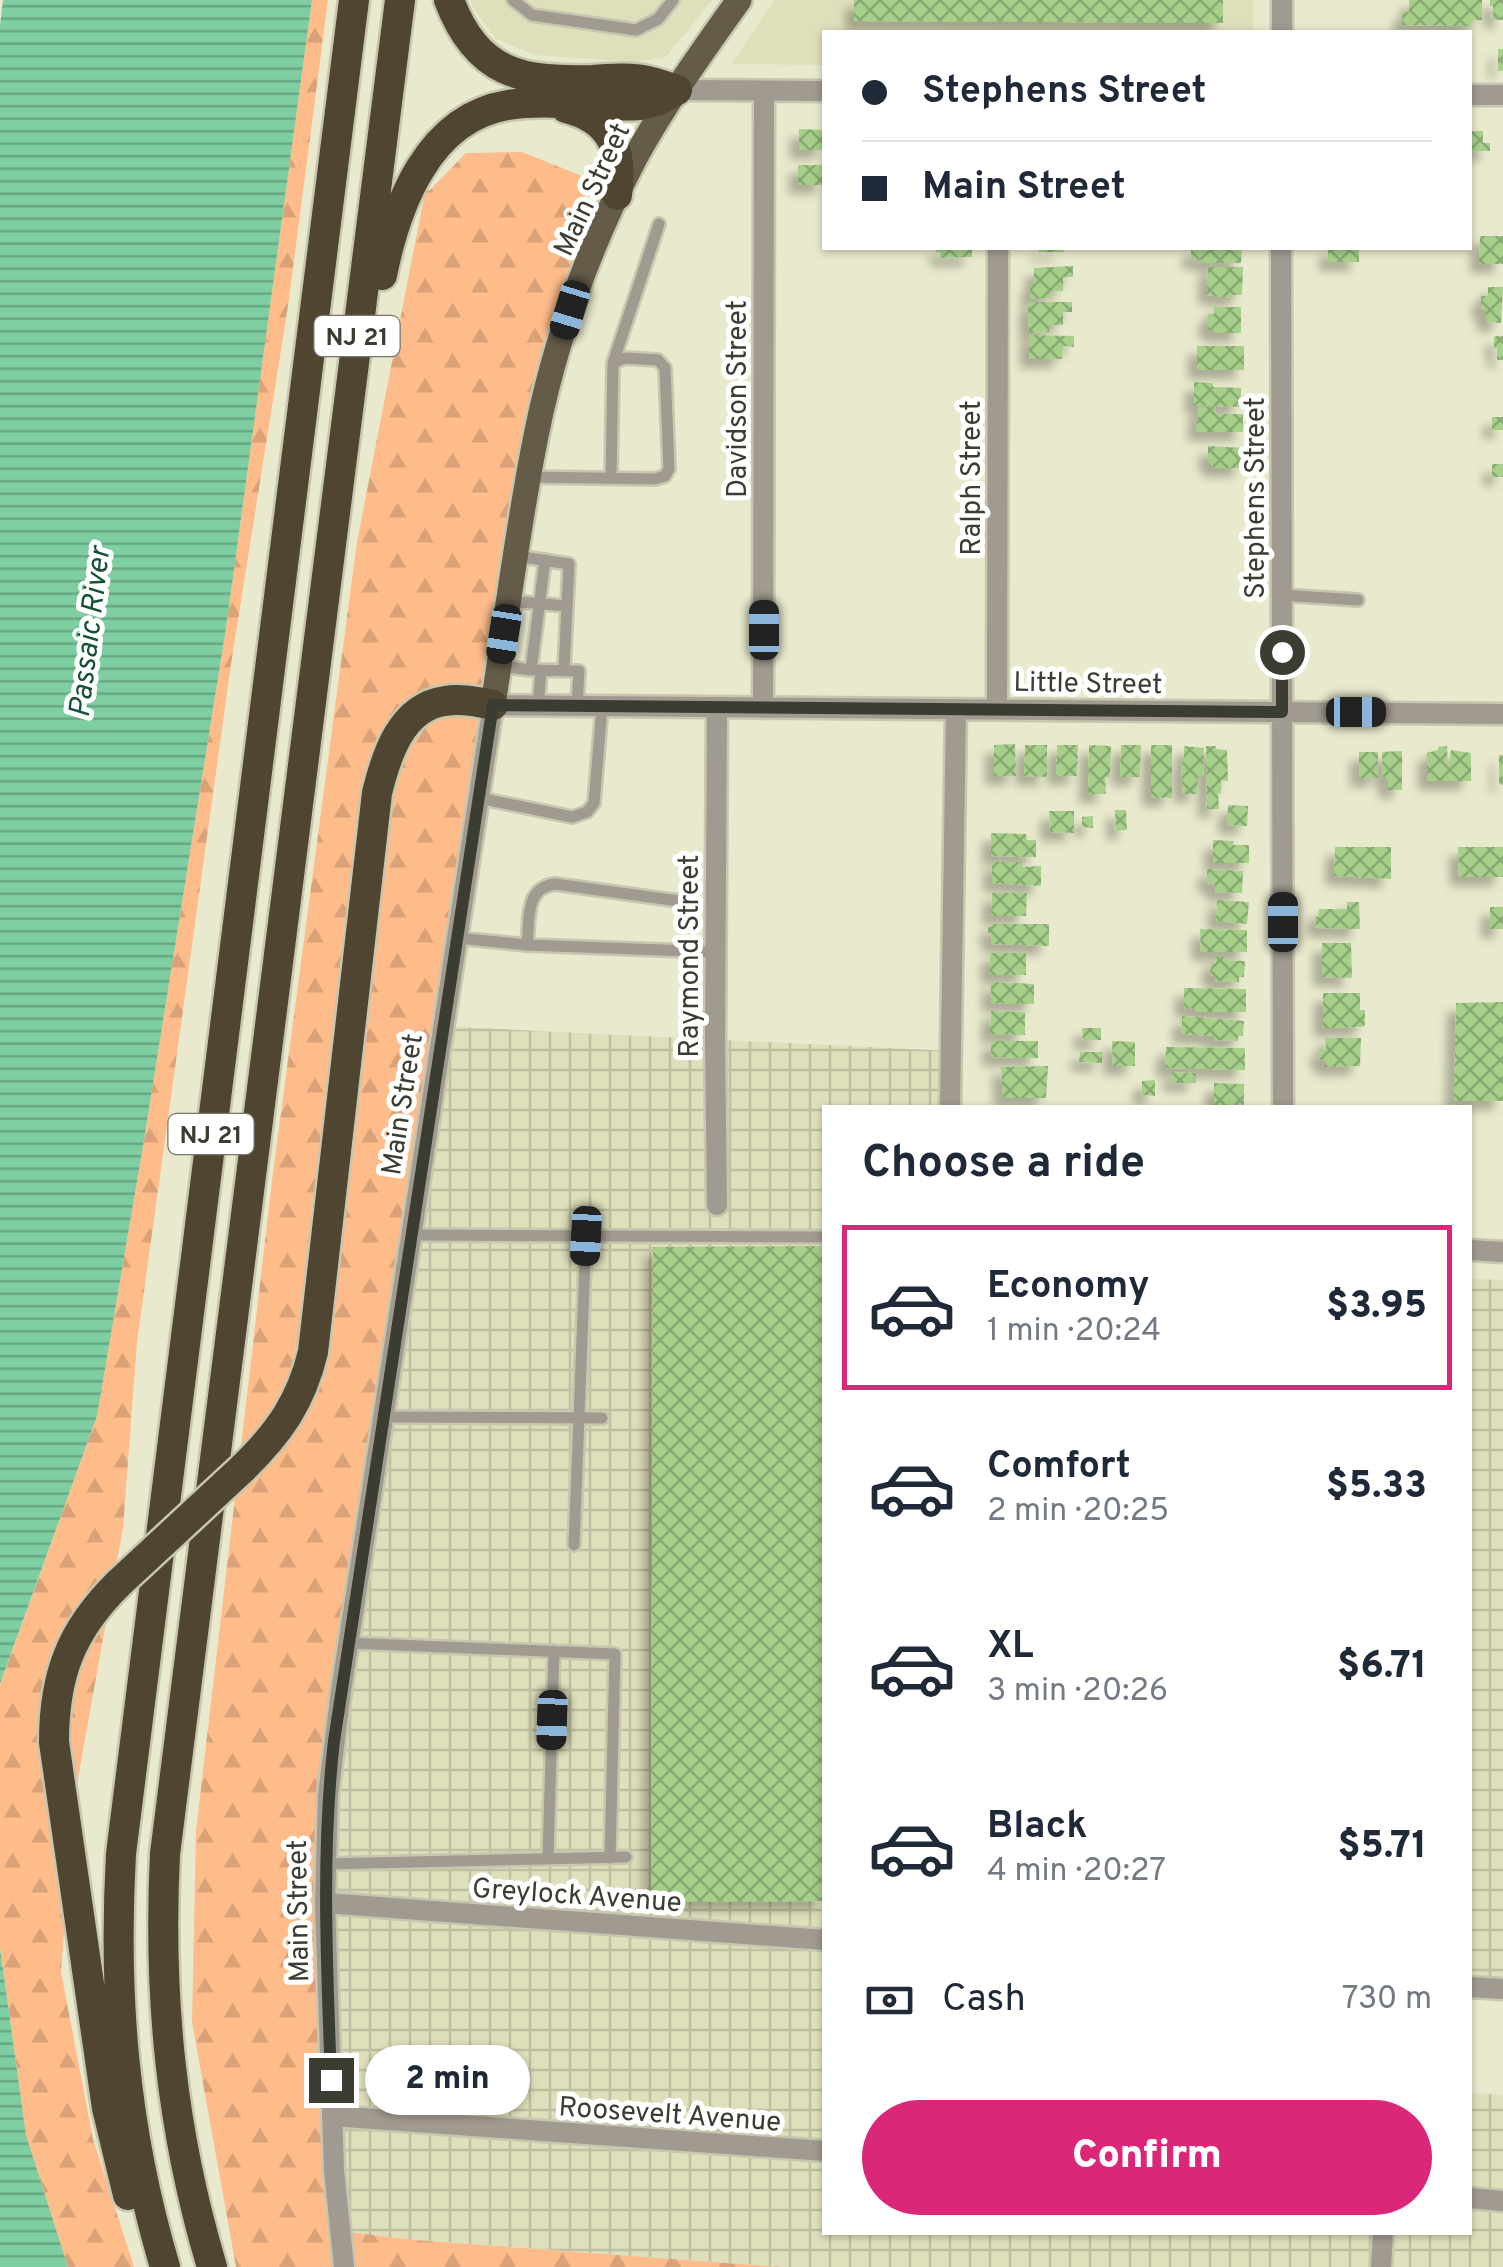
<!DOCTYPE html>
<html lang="en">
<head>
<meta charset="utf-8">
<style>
  body { margin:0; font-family:Overpass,sans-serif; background:#f6f6f7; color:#1f2937; height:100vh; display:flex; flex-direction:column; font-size:38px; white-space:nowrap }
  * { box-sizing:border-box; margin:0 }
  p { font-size:32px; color:#747a83 }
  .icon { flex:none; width:55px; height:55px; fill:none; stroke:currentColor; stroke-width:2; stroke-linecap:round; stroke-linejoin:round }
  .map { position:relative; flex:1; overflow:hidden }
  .sheet { position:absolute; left:822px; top:1105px; width:650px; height:1130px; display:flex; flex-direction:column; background:#fff; border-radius:0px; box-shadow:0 2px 8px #0004 }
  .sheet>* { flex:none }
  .guide { position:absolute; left:822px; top:30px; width:650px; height:220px; border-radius:0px; box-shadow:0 2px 8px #0004; display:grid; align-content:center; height:220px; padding:0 40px; background:#fff }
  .end { position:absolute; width:45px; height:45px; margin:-22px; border:12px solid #3c3d32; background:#fff; box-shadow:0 0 0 5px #fff }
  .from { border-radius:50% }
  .bubble { position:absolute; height:70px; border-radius:35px; background:#fff; box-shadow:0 2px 8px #0004; font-size:32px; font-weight:800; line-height:70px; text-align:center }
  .car { position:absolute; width:30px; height:60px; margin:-30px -15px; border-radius:12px; box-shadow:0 0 8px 2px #0007; background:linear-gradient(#222 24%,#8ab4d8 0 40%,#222 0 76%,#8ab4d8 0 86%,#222 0) }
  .guide b { display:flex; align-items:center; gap:35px; height:95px; font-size:38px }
  .guide b+b { border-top:2px solid #e0e1e3 }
  .guide i { width:25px; height:25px; background:#1f2937 }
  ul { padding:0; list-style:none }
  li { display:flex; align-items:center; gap:30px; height:165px; margin:0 20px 15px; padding:0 20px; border:5px solid transparent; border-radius:0px }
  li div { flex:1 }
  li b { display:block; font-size:38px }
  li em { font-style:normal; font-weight:800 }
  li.on { border-color:#db2777 }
  li>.icon { width:90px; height:90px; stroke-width:1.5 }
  h2 { padding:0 40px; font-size:45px; line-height:120px }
  .pay { display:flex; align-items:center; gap:25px; height:110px; padding:0 40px; font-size:38px }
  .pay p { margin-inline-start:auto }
  .button { display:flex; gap:20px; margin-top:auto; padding:20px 40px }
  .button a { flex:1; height:115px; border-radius:60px; background:#db2777; color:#fff; font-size:40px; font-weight:800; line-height:115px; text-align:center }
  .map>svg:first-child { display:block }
  .built { fill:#dfdfbc }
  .industrial { fill:url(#industrial-grid) }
  .forest { fill:url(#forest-firs) }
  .water { fill:url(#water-rules) }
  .building { fill:url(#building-cross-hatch); filter:url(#shadow) }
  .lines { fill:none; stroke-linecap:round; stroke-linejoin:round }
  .service-casing { stroke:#c6c7ae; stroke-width:16 }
  .minor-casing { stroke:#c6c7ae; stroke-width:25 }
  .tertiary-casing { stroke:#c6c7ae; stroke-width:25 }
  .primary-casing { stroke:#c6c7ae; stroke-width:30 }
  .motorway-casing { stroke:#c6c7ae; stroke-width:35 }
  .service { stroke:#a09a90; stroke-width:11 }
  .minor { stroke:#a09a90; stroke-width:20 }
  .tertiary { stroke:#a09a90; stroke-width:20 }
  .primary { stroke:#655b49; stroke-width:25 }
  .motorway { stroke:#504530; stroke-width:30 }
  .motorway-bridge-casing { stroke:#c6c7ae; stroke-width:35; stroke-linecap:butt }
  .motorway-bridge { stroke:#504530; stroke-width:30 }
  .route { stroke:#3c3d32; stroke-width:12 }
  .labels { text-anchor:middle; stroke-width:10; stroke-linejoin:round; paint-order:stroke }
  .shield { fill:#fff; stroke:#767770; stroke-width:2.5 }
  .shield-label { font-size:25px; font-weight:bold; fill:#3c3d32 }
  .street-label { font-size:28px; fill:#3c3d32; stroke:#fff }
  .water-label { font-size:30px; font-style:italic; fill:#165336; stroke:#fff }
</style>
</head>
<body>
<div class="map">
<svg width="1503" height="2267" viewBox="0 0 1503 2267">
  <defs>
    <pattern id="industrial-grid" width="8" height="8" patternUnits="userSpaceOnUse" patternTransform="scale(2.5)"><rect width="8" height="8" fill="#dfdfbc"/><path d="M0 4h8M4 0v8" fill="none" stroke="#c0c0a2"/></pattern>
    <pattern id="forest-firs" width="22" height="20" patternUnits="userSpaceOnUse" patternTransform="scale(2.5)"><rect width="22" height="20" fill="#febc8a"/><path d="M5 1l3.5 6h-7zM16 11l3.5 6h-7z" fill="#dba278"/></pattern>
    <pattern id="water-rules" width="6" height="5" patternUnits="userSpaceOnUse" patternTransform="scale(2.5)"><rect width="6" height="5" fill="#7ecea1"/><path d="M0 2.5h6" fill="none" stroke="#68a884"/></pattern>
    <pattern id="building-cross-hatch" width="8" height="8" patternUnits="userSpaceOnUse" patternTransform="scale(2.5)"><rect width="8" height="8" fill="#a6cf8a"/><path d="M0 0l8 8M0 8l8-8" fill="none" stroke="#88a971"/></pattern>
    <filter id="shadow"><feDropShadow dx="-9" dy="9" stdDeviation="5" flood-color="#0004"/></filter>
  </defs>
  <rect width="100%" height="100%" fill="#e9e9cd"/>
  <path class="built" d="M471,0H712L666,57L636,62L534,55L495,38L473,7Z
    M774,0H1253V32H825V65L732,64Z"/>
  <path class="industrial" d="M437,1026L951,1051L950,1107L825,1108V2232H1470V2093L1503,2095V2267H782L414,2240L330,2231L318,1785Z
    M1470,1279L1503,1280V1991L1470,1989Z"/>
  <path class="forest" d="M312,0H328L288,306L231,664L137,1342L123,1528L75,1795L61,1972L93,2139L134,2267H68L26,2135L0,1948V1685L97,1416L143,1146L226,628Z
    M522,152L587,178L577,262L437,1026L318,1784L330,2230L414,2240L782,2267H236L192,2022L196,1831L273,1173L357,542L426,187L429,191L466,153Z"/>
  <path class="water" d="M3,0H312L226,628L143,1146L97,1416L0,1684V1691V26Z
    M0,1948L26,2135L68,2267H0Z"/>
  <path class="building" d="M854,0H1223V23L854,21Z
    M1409,0H1482V20H1472L1471,26L1402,25V12H1409Z
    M1490,0H1503V20H1493V6H1490Z
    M1498,49H1503V71H1498Z
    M799,129L825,130V150H799Z
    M1470,131H1483V143H1490V151H1470Z
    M798,165H825V185H798Z
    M1480,236H1503V264H1479Z
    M936,248H972V257L940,258V252H936Z
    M1039,248H1063L1064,252H1039Z
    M1191,248H1242L1241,263H1203V260H1191Z
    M1328,248H1359V262H1328Z
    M1073,266V277H1063V291H1050L1051,298L1030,299V285H1034V268Z
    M1208,267H1243L1242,295H1233V298L1207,295Z
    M1488,287H1503L1501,323L1486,322V310H1481V296H1488Z
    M1028,302H1072V312H1063V325H1049V332L1029,333Z
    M1214,307H1241V333H1213V330H1208V314H1214Z
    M1029,335L1074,336V347L1063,346L1062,359H1029Z
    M1497,336H1503V360H1497V348H1494V337Z
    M1197,346H1244V370H1197Z
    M1194,382L1213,383V387L1241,388V407L1194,405Z
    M1199,407H1216V414H1243V432H1196Z
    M1492,417H1503V430H1492Z
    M1208,446L1244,448L1242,468H1213L1210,461L1208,462Z
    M1492,464H1503V477H1492Z
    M1015,744L1016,776H994V745Z
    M1025,745H1047V777L1024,776Z
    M1057,745H1078L1077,776H1056Z
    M1089,745L1111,746L1110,777H1105L1106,794H1088Z
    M1121,745H1141L1140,777H1120Z
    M1151,745H1172V798L1151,797Z
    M1184,746L1204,748L1203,777H1198L1197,794H1183L1181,763L1184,762Z
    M1206,746H1216V749L1227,750L1228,781L1221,780V794L1218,793L1219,809H1207Z
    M1447,746L1448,769L1451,750L1471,753V781H1427V753L1438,750V747Z
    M1402,751V790H1388V778H1383L1382,752Z
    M1359,752H1378V778H1359Z
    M1499,755H1503V785L1499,784Z
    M1228,805L1248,806L1247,826L1227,825Z
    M1115,810H1126L1127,830L1116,831Z
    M1049,811H1074V833L1050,832Z
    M1093,816V828L1082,827V817Z
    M991,833L1026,834L1027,840H1036V857L991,856Z
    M1213,840L1234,841L1233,845H1249V863H1213Z
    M1335,847H1391V879L1334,876Z
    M1458,847H1503V877H1459Z
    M992,862H1022V867L1041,866V886L992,883Z
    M1207,869L1243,871L1242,893L1215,892V884L1207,883Z
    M992,893H1027L1026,916H991Z
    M1217,900L1249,902L1247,924L1216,921Z
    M1347,902H1359L1360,929L1316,928L1315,917H1318L1319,909H1347Z
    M1490,907H1503V929H1490Z
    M991,924H1049V946L991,944V933H988V927H991Z
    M1200,929L1247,930V952H1201Z
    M1322,943H1351L1352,978L1322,977Z
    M990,953H1026V975H990Z
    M1216,957H1225V960L1245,961L1244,977H1239V982L1215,981V976H1210L1211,962L1216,963Z
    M991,982L1034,984V1004L991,1003Z
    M1184,988L1246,989V1012H1196L1195,1008L1184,1009Z
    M1323,993H1360V1010H1365V1025L1362,1027L1323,1028Z
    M1503,1002V1101H1454L1456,1003Z
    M991,1011L1025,1012V1035L990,1034Z
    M1182,1016L1244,1021L1243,1036H1238V1041L1214,1040V1036L1181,1034Z
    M1082,1028H1101V1040L1083,1041Z
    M1325,1038H1361L1360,1066L1325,1067V1061L1320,1060L1319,1048L1326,1049Z
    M991,1041H1038V1058L991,1057Z
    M1112,1041L1135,1042V1066H1113Z
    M1166,1047L1245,1048V1070L1165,1068Z
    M1080,1052H1103L1102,1063L1079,1062Z
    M1048,1066L1046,1098H1003L1001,1067Z
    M1172,1072L1196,1073V1083H1172Z
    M1155,1080V1096L1142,1095V1081Z
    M1214,1083L1244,1084V1108H1214Z
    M825,1246V1901L651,1902L653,1247Z"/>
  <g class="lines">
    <defs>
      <path id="service" d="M513,0L532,15L636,30L658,19L673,0
        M529,477L655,479L665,476L669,469L665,368L658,360L625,358L613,363
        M611,478L613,363L659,224
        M516,556L569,564L567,606
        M545,560L531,670L579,671L577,706
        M1281,595L1358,600
        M509,601L567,606L564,671
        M499,666L531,670
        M538,706L541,671
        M479,798L572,817L587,812L594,803L602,707
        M679,901L555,884C524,888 530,920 527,945L716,952
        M457,938L527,945
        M411,1235L825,1237
        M383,1417L602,1418
        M574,1545L586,1236
        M348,1643L615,1654L610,1858
        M548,1859L554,1651
        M325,1864L626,1857"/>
      <path id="minor" d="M1282,32V0
        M677,90L825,91
        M1470,95H1503
        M1281,248L1283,1108
        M493,705L1503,714
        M763,708L764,91
        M997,708L998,248
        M950,1108L956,709
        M717,1205L715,1040L717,708
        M1470,1250L1503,1252
        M325,1903L825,1940
        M1470,1987L1503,1989
        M332,2116L825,2151
        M1470,2198L1503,2201
        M1381,2267L1383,2232"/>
      <path id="tertiary" d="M344,2267L334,2170L325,1903L328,1795L341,1691L493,705"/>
      <path id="primary" d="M493,705C507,615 518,525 536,436C555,340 590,245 635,158C665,103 703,51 739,0"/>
      <path id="motorway" d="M449,0C477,74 521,82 592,80C610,79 629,77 647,81C657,83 667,87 677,90
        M566,108C613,120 623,150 617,195
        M382,275C396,205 428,118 508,105C551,98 597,108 640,105L657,101L677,90
        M242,1469C279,1433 301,1402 313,1352L377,793C386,756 401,707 445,701C461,698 477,702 493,705
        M119,1583C71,1630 54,1675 54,1742L107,2108L128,2195
        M165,2267C124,2129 113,1997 121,1854L354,0
        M212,2267C171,2130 158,1997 165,1854L400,0"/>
    </defs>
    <use href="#service" class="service-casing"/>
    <use href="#minor" class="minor-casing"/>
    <use href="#tertiary" class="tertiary-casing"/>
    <use href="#primary" class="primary-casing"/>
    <use href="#motorway" class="motorway-casing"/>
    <use href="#service" class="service"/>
    <use href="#minor" class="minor"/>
    <use href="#tertiary" class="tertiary"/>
    <use href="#primary" class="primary"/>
    <use href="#motorway" class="motorway"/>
    <defs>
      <path id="motorway-bridge" d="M119,1583L242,1469"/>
    </defs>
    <use href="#motorway-bridge" class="motorway-bridge-casing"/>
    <use href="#motorway-bridge" class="motorway-bridge"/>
  </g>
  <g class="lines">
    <path class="route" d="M331,2080C327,1967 321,1854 334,1741L493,705L1282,712V652"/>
  </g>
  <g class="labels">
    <g class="shield">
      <rect x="314.5" y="316" width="85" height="40" rx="8"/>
      <rect x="168.5" y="1114" width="85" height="40" rx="8"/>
    </g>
    <g class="shield-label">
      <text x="357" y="345">NJ 21</text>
      <text x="211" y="1143">NJ 21</text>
    </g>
    <g class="street-label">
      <text transform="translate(591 189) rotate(-65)" y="10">Main Street</text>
      <text transform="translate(736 399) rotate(-90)" y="10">Davidson Street</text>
      <text transform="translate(970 478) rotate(-90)" y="10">Ralph Street</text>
      <text transform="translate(1254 498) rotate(-90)" y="10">Stephens Street</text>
      <text transform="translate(1088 682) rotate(1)" y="10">Little Street</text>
      <text transform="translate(688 956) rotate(-90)" y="10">Raymond Street</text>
      <text transform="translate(401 1104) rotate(-81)" y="10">Main Street</text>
      <text transform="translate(577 1894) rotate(4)" y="10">Greylock Avenue</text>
      <text transform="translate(297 1911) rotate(-91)" y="10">Main Street</text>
      <text transform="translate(670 2113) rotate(4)" y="10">Roosevelt Avenue</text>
    </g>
    <g class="water-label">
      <text transform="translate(89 632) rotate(-83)" y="10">Passaic River</text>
    </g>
  </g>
</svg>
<i class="end from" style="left:1282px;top:652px"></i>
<i class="end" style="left:331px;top:2080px"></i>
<div class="bubble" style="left:365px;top:2045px;width:165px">2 min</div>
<i class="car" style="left:570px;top:310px;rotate:197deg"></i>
<i class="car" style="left:764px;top:630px;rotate:0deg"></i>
<i class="car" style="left:504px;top:634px;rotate:189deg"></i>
<i class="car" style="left:1356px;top:712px;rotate:90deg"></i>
<i class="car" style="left:1283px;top:922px;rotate:0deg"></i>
<i class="car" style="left:586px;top:1236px;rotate:183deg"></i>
<i class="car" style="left:552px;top:1720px;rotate:182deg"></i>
<div class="guide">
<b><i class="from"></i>Stephens Street</b>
<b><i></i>Main Street</b>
</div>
<section class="sheet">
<h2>Choose a ride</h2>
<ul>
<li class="on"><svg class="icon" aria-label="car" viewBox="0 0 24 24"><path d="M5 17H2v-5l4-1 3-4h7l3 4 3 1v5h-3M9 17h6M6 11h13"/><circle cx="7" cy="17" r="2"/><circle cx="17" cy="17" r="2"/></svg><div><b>Economy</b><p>1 min · 20:24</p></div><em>$3.95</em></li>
<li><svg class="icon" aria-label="car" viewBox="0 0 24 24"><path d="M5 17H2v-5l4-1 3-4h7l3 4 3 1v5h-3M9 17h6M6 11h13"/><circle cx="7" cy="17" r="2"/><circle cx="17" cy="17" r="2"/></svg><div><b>Comfort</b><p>2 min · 20:25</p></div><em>$5.33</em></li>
<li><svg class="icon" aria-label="car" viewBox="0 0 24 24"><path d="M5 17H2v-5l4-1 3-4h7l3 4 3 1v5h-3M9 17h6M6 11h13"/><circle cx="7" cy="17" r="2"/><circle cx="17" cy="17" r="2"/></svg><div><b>XL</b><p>3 min · 20:26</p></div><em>$6.71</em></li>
<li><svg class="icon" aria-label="car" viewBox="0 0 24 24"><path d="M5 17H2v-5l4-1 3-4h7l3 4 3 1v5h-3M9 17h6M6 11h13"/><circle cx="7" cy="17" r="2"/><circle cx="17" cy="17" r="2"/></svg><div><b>Black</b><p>4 min · 20:27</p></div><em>$5.71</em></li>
</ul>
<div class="pay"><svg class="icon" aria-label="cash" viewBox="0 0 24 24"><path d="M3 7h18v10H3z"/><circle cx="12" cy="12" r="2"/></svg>Cash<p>730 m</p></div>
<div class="button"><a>Confirm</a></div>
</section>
</div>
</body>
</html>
